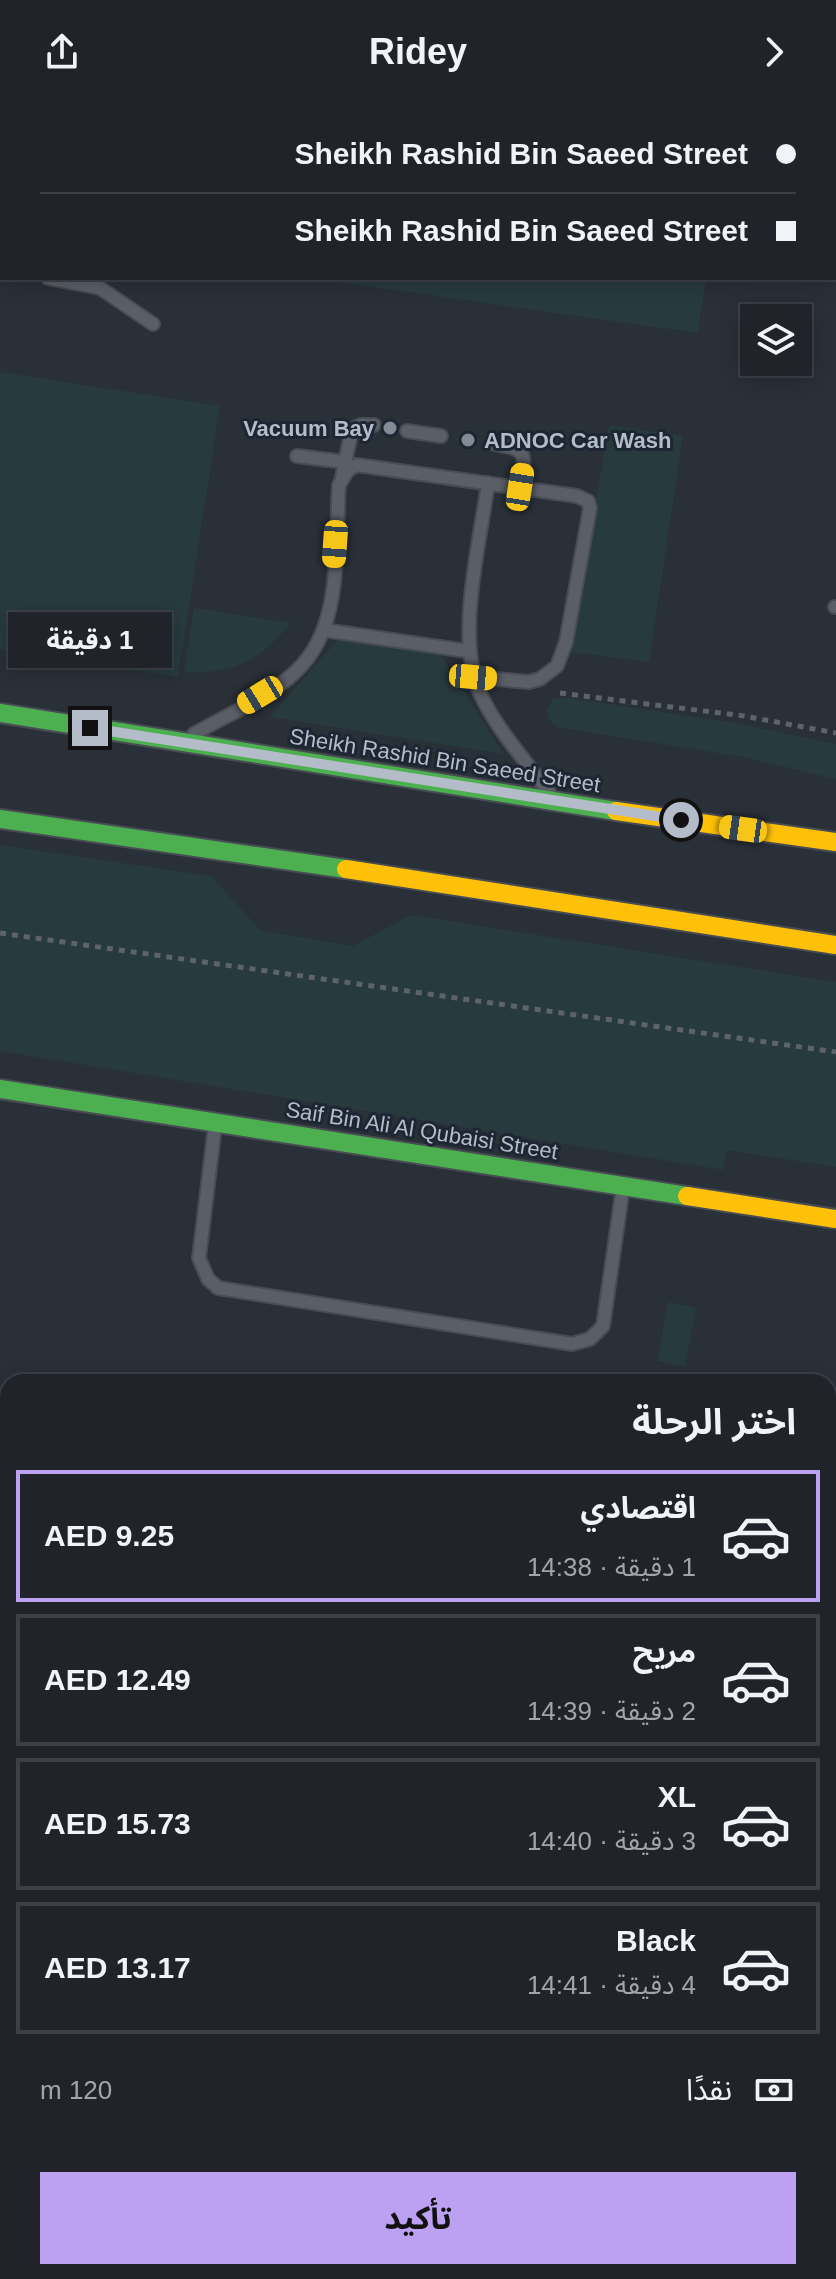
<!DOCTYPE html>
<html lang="ar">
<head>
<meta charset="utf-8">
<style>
  body { margin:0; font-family:Helvetica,"Noto Sans Arabic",sans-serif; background:#282c32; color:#f1f3f6; direction:rtl; height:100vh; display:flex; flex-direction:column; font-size:30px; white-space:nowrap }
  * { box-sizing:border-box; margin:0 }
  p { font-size:26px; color:#a2a4a8 }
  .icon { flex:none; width:44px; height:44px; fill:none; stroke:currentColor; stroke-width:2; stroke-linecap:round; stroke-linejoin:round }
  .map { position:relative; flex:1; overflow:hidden; direction:ltr }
  .details { position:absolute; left:0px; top:1270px; width:836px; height:906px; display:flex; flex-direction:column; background:#20242a; border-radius:24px 24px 0 0; box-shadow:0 4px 20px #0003,0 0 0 2px #3d4147; direction:rtl }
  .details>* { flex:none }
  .banner { position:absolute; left:0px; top:0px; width:836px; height:176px; box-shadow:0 4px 20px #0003,0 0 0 2px #3d4147; direction:rtl; display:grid; align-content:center; height:176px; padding:0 40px; background:#20242a }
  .tools { position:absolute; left:740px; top:200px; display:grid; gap:16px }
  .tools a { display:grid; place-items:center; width:72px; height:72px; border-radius:0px; background:#20242a; box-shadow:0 4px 20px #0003,0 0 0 2px #3d4147; font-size:40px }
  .end { position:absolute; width:36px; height:36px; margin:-18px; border:10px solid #b4bcc9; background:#111; box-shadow:0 0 0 4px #111 }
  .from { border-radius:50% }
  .bubble { position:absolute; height:56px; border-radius:0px; background:#20242a; box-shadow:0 4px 20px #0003,0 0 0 2px #3d4147; font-size:26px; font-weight:700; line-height:56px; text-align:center; direction:rtl }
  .car { position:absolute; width:24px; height:48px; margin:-24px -12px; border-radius:10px; box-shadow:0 0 6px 2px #0007; background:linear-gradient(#f5c518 24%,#345 0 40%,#f5c518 0 76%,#345 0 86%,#f5c518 0) }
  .banner b { display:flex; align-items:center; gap:28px; height:76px; font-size:30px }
  .banner b+b { border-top:2px solid #3d4147 }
  .banner i { width:20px; height:20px; background:#f1f3f6 }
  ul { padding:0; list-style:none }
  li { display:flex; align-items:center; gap:24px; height:132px; margin:0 16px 12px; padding:0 24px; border:4px solid #3d4147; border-radius:0px }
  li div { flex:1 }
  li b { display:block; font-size:30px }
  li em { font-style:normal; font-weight:700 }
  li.active { border-color:#bca0f2 }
  li>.icon { width:72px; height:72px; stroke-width:1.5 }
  h2 { padding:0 40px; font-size:36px; line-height:96px }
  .pay { display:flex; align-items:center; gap:20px; height:88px; padding:0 40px; font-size:30px }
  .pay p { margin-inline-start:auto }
  .primary-button { display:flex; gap:16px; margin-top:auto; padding:16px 40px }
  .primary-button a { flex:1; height:92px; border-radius:0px; background:#bca0f2; color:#111; font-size:32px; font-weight:700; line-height:92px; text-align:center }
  header { display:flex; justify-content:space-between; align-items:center; height:104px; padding:0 40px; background:#20242a; font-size:36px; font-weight:700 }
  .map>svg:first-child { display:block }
  .green { fill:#273a3e }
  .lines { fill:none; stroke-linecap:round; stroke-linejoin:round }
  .lane-casing { stroke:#484c53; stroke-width:16 }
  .street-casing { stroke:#484c53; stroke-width:30 }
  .fast-casing { stroke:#484c53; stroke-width:22 }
  .slow-casing { stroke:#484c53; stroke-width:22 }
  .path { stroke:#5d636a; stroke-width:5; stroke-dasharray:6 6; stroke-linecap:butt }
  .lane { stroke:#5a5e66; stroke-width:12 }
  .street { stroke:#5a5e66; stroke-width:26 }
  .fast { stroke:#4caf50; stroke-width:18 }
  .slow { stroke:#ffc107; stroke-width:18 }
  .route { stroke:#b4bcc9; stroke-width:10 }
  .poi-dot { fill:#848b96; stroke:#1d2633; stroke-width:3 }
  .labels { text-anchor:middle; stroke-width:6; stroke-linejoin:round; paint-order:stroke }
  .poi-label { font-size:22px; font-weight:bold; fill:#b4bcc9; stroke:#1d2633; text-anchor:end }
  .street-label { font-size:22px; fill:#b4bcc9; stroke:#1d2633 }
</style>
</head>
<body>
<header><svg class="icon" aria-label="forward" viewBox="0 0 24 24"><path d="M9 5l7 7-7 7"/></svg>Ridey<svg class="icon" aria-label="share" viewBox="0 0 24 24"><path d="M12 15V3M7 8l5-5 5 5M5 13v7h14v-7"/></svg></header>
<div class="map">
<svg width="836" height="2175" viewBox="0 0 836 2175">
  <rect width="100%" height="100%" fill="#2a3038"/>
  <path class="green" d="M365,0H732L364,2Z
    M337,174H706L698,229L337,178Z
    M0,268L220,302L178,573L0,545Z
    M609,321L683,332L649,558L570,548Z
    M194,504L291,519C257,558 237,570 184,568Z
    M339,534L440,549L503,650L270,613Z
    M563,593L729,618L836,640V675L743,653L557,623L549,616L547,606L552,596Z
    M0,741L211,772L260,826L353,842L411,811L836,878V1063L727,1046L723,1066L0,947Z
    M668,1198L696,1204L685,1263L657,1257Z
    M0,1732L8,1733V1822L0,1821Z"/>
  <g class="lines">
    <defs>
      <path id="lane" d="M0,166L2,167
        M48,174L100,184L153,220
        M407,327L441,332
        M495,340C530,345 525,352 520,383
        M297,352L345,358
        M342,373L352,325L361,321H374
        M488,379C480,439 455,534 480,589C496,625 527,658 550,690
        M835,503H836
        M324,526L467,547
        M194,630C228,610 276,591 303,560C343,515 335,438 339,381L348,366L357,361L577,392L588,397L590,404L566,538L557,562L540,575L529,578L473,573
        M215,1022L199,1154L208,1175L218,1184L572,1240L590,1235L603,1222L623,1083
        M379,2168L427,2175
        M57,2175L58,2168"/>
      <path id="street" d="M0,1547L8,1548
        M828,1676L836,1678"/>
      <path id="fast" d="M0,609L616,707
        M0,715L346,765
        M0,985L687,1092"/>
      <path id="slow" d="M616,707L836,738
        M346,765L836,841
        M687,1092L836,1115"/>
    </defs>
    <use href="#lane" class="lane-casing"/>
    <use href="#street" class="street-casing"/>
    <use href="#fast" class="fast-casing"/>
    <use href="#slow" class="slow-casing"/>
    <path class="path" d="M560,589L744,612L836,629
      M0,829L836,948"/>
    <use href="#lane" class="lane"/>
    <use href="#street" class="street"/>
    <use href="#fast" class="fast"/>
    <use href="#slow" class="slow"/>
  </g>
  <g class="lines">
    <path class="route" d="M90,624L681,716"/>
  </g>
  <g class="poi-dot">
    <circle cx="390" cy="324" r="8"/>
    <circle cx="468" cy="336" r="8"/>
  </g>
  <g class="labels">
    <g class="poi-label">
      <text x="374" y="332">Vacuum Bay</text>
      <text x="484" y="344" text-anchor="start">ADNOC Car Wash</text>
    </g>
    <g class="street-label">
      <text transform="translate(445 656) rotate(9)" y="8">Sheikh Rashid Bin Saeed Street</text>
      <text transform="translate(422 1026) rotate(9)" y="8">Saif Bin Ali Al Qubaisi Street</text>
    </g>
  </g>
</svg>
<div class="tools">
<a><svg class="icon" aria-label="layers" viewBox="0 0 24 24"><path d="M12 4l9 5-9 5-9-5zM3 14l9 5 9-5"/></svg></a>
</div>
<i class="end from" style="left:681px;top:716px"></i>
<i class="end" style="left:90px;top:624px"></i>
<div class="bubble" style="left:8px;top:508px;width:164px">1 دقيقة</div>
<i class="car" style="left:520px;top:383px;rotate:9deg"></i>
<i class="car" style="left:335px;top:440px;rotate:184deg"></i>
<i class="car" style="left:473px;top:573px;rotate:95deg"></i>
<i class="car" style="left:260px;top:591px;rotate:239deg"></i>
<i class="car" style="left:743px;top:725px;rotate:278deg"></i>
<div class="banner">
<b><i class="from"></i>Sheikh Rashid Bin Saeed Street</b>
<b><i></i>Sheikh Rashid Bin Saeed Street</b>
</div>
<section class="details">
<h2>اختر الرحلة</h2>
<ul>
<li class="active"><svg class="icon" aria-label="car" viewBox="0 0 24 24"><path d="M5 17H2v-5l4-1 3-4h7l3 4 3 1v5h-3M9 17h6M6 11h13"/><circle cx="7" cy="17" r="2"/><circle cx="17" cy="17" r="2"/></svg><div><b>اقتصادي</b><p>1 دقيقة · 14:38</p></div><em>AED 9.25</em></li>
<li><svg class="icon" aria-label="car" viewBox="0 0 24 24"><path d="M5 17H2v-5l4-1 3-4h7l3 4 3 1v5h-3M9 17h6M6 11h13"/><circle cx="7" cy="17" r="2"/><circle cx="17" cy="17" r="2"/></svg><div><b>مريح</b><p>2 دقيقة · 14:39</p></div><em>AED 12.49</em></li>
<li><svg class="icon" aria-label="car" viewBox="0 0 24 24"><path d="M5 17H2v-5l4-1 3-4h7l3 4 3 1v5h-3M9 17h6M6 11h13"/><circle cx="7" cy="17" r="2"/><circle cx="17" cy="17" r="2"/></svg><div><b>XL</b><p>3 دقيقة · 14:40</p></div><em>AED 15.73</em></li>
<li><svg class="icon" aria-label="car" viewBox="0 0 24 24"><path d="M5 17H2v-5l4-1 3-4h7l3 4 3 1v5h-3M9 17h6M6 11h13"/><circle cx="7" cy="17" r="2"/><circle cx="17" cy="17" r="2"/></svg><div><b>Black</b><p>4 دقيقة · 14:41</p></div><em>AED 13.17</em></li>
</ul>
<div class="pay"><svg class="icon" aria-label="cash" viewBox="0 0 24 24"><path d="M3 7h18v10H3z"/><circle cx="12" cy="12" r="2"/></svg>نقدًا<p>120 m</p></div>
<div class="primary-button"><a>تأكيد</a></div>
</section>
</div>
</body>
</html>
